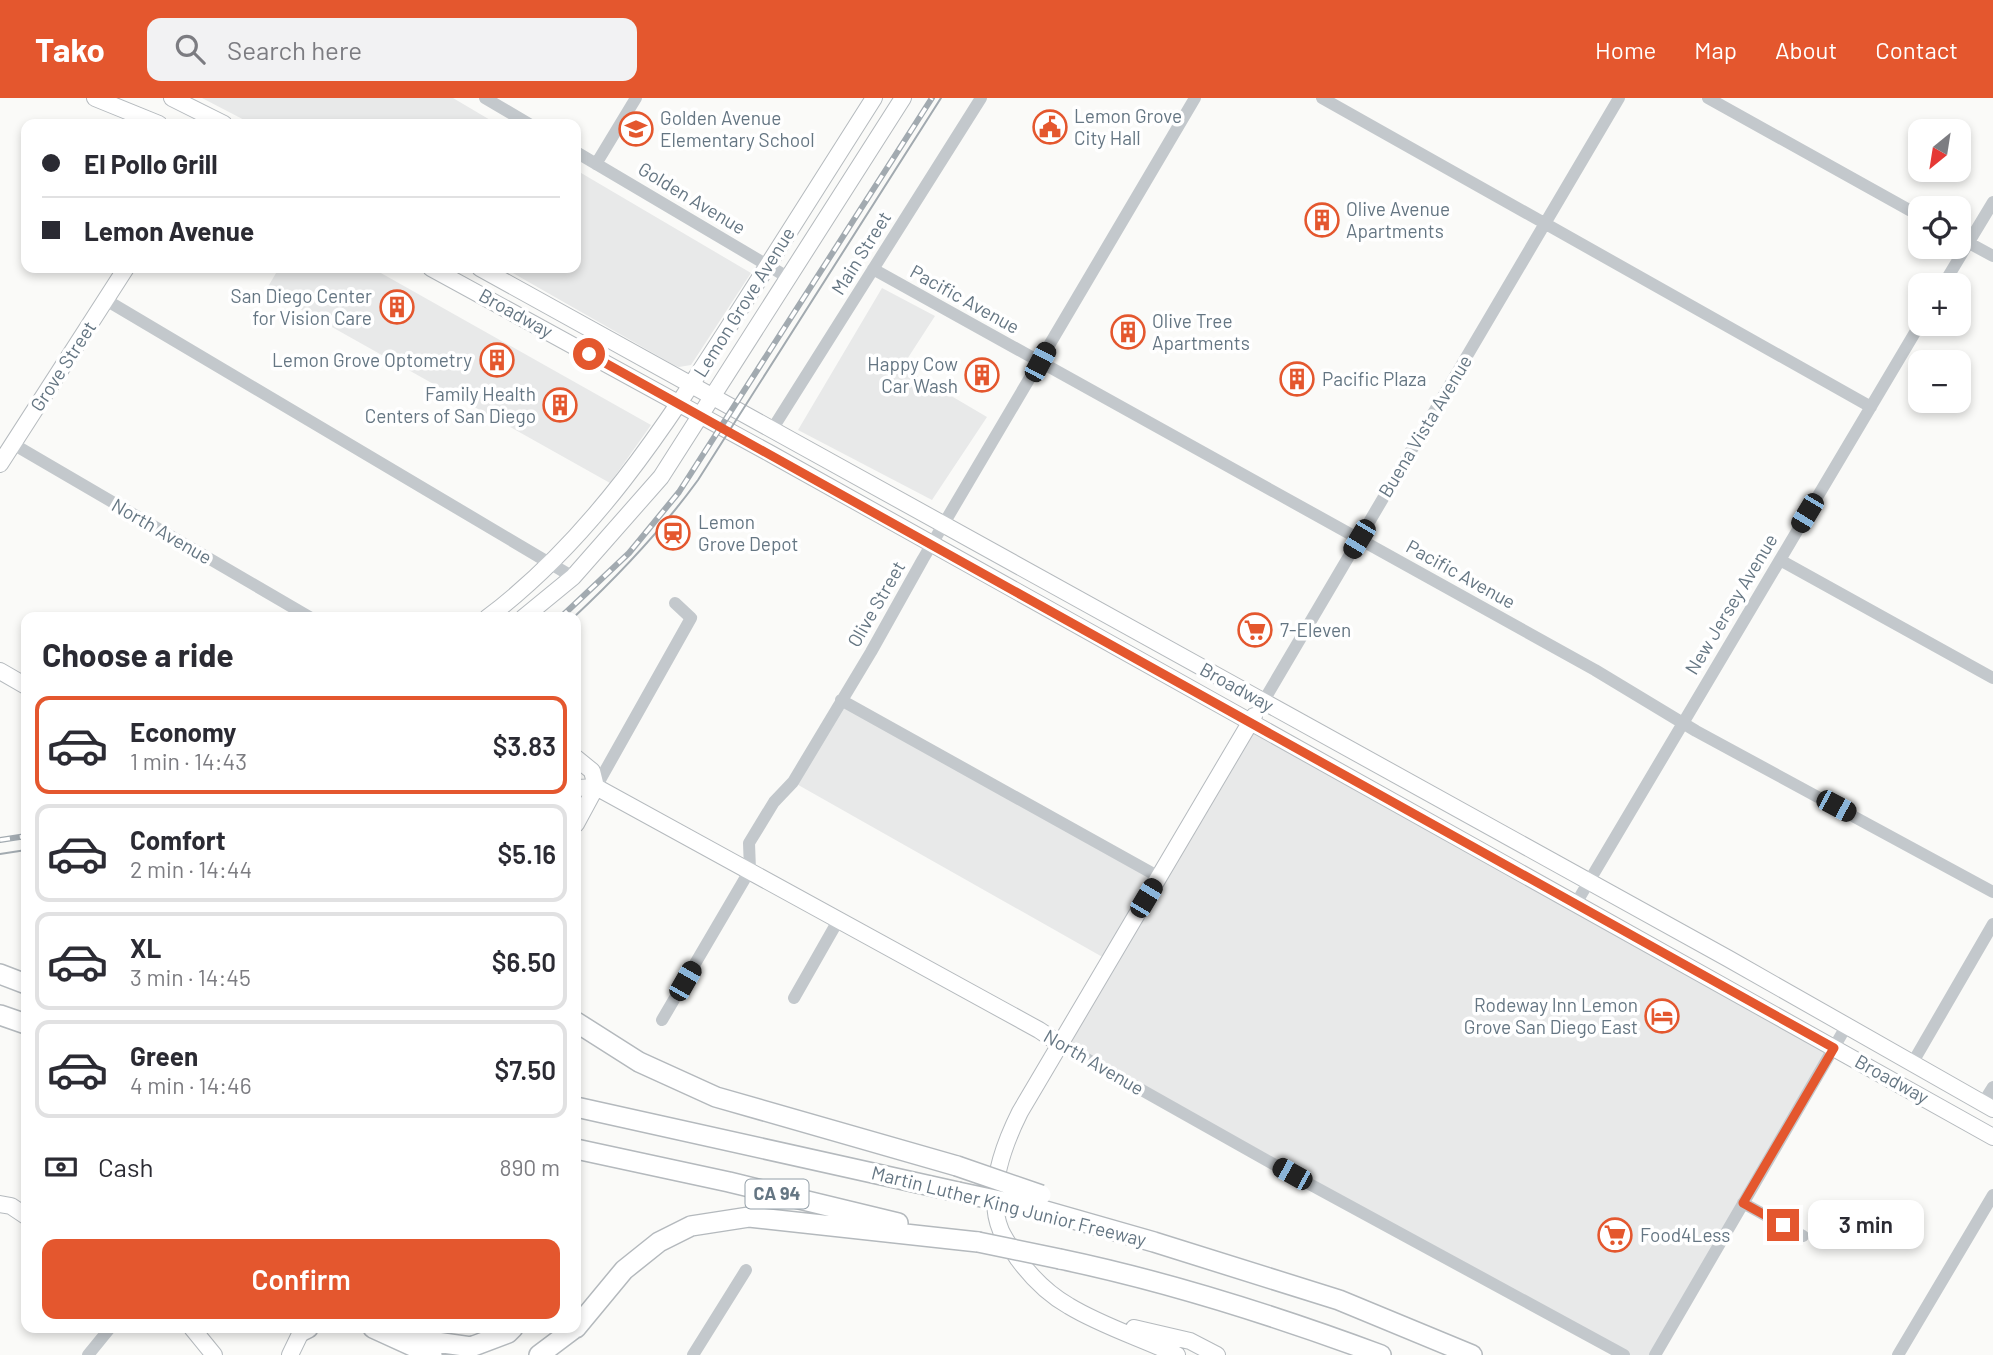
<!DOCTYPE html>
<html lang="en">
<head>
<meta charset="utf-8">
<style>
  body { margin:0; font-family:Barlow,sans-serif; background:#f2f2f3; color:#2b2b33; height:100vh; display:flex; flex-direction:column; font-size:26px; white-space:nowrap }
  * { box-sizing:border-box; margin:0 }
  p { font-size:23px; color:#7c7c81 }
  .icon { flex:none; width:38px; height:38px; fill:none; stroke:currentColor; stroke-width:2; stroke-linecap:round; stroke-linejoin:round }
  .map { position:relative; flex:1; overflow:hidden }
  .details { position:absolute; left:21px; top:514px; width:560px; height:721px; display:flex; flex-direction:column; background:#fff; border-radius:14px; box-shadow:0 4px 10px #0003 }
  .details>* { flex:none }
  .guide { position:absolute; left:21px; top:21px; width:560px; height:154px; border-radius:14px; box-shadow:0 4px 10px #0003; display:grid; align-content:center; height:154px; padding:0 21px; background:#fff }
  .needle { width:46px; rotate:210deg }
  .buttons { position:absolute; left:1908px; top:21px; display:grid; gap:14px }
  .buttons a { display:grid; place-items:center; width:63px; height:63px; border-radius:14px; background:#fff; box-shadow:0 4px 10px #0003; font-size:35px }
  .end { position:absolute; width:32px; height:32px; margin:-16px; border:9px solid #e4572e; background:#fff; box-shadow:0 0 0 4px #fff }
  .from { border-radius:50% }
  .bubble { position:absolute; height:49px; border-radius:14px; background:#fff; box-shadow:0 4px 10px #0003; font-size:23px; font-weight:600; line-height:49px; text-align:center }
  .car { position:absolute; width:21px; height:42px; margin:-21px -10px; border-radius:9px; box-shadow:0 0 5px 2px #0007; background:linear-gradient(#222 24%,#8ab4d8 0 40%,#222 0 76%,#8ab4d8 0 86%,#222 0) }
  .guide b { display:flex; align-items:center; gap:24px; height:66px; font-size:26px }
  .guide b+b { border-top:2px solid #e1e1e2 }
  .guide i { width:18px; height:18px; background:#2b2b33 }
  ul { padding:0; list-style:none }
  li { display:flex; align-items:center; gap:21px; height:98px; margin:0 14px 10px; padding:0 7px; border:4px solid #e1e1e2; border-radius:14px }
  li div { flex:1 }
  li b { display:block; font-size:26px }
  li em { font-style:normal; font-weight:600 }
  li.active { border-color:#e4572e }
  li>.icon { width:63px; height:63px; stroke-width:1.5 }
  h2 { padding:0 21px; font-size:32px; line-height:84px }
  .pay { display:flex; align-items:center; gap:18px; height:77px; padding:0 21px; font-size:26px }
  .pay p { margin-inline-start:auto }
  .primary-button { display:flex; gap:14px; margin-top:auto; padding:14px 21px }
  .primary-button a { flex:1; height:80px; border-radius:14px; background:#e4572e; color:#fff; font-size:28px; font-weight:600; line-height:80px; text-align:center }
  header { display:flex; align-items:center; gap:42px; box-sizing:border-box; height:98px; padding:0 35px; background:#e4572e; color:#fff }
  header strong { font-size:33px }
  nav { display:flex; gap:38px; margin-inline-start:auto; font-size:24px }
  .search { width:490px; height:63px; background:#f2f2f3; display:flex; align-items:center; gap:18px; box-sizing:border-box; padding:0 24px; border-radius:14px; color:#7c7c81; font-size:26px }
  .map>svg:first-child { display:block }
  .built { fill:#e8e9e9 }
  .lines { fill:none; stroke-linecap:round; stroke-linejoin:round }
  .major-casing { stroke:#b5babe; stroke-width:18 }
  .highway-casing { stroke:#b4b9bd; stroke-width:22 }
  .minor { stroke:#c3c8cc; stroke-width:12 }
  .major { stroke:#fff; stroke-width:16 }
  .highway { stroke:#fff; stroke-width:19 }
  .tram { stroke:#a2aab0; stroke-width:2 }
  .rail-casing { stroke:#a2aab0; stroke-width:6 }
  .rail { stroke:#fff; stroke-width:3.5; stroke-dasharray:10; stroke-linecap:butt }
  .highway-bridge-casing { stroke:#b4b9bd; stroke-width:22; stroke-linecap:butt }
  .highway-bridge { stroke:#fff; stroke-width:19 }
  .route { stroke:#e4572e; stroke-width:9 }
  .labels { text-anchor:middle; stroke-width:7; stroke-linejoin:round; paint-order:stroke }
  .shield { fill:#fff; stroke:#939fa8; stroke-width:2 }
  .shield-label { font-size:18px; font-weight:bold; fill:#657683 }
  .poi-label { font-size:19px; fill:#657683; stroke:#fff; text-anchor:start }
  .street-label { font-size:19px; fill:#657683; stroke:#fff }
</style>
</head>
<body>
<header>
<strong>Tako</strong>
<div class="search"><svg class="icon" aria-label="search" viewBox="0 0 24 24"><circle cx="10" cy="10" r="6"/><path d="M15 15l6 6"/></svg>Search here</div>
<nav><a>Home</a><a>Map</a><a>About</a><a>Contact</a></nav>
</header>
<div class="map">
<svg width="1993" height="1257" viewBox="0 0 1993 1257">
  <rect width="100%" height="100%" fill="#fafaf8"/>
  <path class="built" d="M202,0H453L497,26H252Z
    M576,72L751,175L691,267L679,269L674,267L504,170H576Z
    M279,170H372L651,327L610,385L266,192Z
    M882,190L935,218L902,269L987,319L932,402L798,332Z
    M841,602L1154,779L1106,861L793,684Z
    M1250,629L1830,950L1651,1257H1630L1064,944Z"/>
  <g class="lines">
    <defs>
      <path id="major" d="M95,0L159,26
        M172,0L224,26
        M431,170L771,356L1993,1039
        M480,170L1729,861L1993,1011
        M0,366L126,170
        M487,520C593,440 664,330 735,219C781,146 827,73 874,0
        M523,520L573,479L661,379L903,0
        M0,573L26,588
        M576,660L592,673L596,689L1039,932L1060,946
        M576,690L596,689
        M576,726L596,689
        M0,1106L11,1108L26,1118
        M192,1230L214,1257
        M1134,1230L1190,1243L1217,1257
        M290,1257L303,1230
        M1177,1257C1141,1240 1102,1228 1069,1208C1048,1196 1032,1180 1018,1161C1012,1152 1006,1143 1001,1133C985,1095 1003,1048 1020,1014L1254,618"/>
      <path id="highway" d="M0,876L26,886
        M0,917L26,926
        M576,924L639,964L716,999L957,1068
        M576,1009L958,1094
        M576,1051L729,1084L898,1125
        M1042,1112L1154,1144L1339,1202L1472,1257
        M1060,1161C1170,1184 1276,1218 1381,1257
        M373,1230L432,1257
        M408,1230L436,1244L471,1249L508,1235L513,1230
        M576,1230L624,1172L659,1144L691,1128L749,1119L978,1144
        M302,1233L308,1230
        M539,1257L575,1230"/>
    </defs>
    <use href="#major" class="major-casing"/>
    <use href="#highway" class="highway-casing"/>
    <path class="minor" d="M485,0L529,26
      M1322,0L1871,309
      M1708,0L1920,118
      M576,54L789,180
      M596,66L636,0
      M1958,139L1993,158
      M873,171L1595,572L1696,633L1993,794
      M1943,187L1993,104
      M106,202L573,479
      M773,330L981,0
      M13,346L311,520
      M1780,462L1993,580
      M841,602L1159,779
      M1263,604L1619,0
      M596,689L691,520L675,505
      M1575,807L1920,226
      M794,900L839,821
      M662,922L750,772L749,745L774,704L793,684L871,554L923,461L1195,0
      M1060,946L1291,1076L1624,1257
      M1913,964L1993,826
      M1983,1005L1993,989
      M1743,1105L1803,1138
      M88,1257L110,1230
      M693,1257L746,1172
      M1655,1257L1847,927
      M1898,1257L1993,1097"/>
    <use href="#major" class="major"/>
    <use href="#highway" class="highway"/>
    <path class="tram" d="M573,520C619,477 661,433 698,382L941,0
      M0,756L26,752"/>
    <defs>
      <path id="rail" d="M560,520L629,455L679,394L932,0
        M0,742L26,738"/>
    </defs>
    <use href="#rail" class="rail-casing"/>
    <use href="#rail" class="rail"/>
    <defs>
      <path id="highway-bridge" d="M957,1068L1041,1097
        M958,1094L1042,1112
        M978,1144L1060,1161"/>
    </defs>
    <use href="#highway-bridge" class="highway-bridge-casing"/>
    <use href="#highway-bridge" class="highway-bridge"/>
  </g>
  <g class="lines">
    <path class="route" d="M589,256L1834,950L1743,1105L1783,1127"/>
  </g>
  <defs>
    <symbol id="civic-ring" viewBox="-11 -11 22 22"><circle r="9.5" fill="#fff" stroke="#e4572e" stroke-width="1.5"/><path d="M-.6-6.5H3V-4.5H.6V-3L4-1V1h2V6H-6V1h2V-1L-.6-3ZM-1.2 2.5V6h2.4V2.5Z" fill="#e4572e"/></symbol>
    <symbol id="school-ring" viewBox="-11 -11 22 22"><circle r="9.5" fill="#fff" stroke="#e4572e" stroke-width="1.5"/><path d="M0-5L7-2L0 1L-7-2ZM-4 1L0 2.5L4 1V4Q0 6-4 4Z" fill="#e4572e"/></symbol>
    <symbol id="building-ring" viewBox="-11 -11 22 22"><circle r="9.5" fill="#fff" stroke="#e4572e" stroke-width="1.5"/><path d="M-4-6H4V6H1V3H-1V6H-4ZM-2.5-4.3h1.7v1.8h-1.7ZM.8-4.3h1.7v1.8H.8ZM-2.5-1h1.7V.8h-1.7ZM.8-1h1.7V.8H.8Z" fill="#e4572e"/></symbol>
    <symbol id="station-ring" viewBox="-11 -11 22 22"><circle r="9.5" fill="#fff" stroke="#e4572e" stroke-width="1.5"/><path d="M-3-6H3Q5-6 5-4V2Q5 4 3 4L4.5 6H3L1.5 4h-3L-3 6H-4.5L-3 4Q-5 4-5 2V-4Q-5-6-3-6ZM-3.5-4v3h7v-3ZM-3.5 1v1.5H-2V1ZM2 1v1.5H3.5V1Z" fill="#e4572e"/></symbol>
    <symbol id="supermarket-ring" viewBox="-11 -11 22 22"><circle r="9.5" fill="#fff" stroke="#e4572e" stroke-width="1.5"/><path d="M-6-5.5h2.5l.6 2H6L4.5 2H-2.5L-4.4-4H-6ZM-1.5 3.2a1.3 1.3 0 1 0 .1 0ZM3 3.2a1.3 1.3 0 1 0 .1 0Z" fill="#e4572e"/></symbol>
    <symbol id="hotel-ring" viewBox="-11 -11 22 22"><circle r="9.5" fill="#fff" stroke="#e4572e" stroke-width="1.5"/><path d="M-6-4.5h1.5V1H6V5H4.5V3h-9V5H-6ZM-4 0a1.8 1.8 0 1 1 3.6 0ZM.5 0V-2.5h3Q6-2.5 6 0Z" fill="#e4572e"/></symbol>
  </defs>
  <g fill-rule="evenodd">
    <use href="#civic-ring" x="1031" y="10" width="38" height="38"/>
    <use href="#school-ring" x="617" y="12" width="38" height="38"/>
    <use href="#building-ring" x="1303" y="103" width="38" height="38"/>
    <use href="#building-ring" x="378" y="190" width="38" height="38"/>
    <use href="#building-ring" x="1109" y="215" width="38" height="38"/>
    <use href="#building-ring" x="478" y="243" width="38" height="38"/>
    <use href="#building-ring" x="963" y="258" width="38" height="38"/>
    <use href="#building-ring" x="1278" y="262" width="38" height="38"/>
    <use href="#building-ring" x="541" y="288" width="38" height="38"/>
    <use href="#station-ring" x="654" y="416" width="38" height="38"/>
    <use href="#supermarket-ring" x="1236" y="513" width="38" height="38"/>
    <use href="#hotel-ring" x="1643" y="899" width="38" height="38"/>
    <use href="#supermarket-ring" x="1596" y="1118" width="38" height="38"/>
  </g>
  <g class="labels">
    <rect class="shield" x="745.5" y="1081.5" width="63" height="29" rx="5"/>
    <g class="shield-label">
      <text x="777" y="1102">CA 94</text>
    </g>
    <g class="poi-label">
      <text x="1074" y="25">Lemon Grove<tspan x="1074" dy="22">City Hall</tspan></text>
      <text x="660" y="27">Golden Avenue<tspan x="660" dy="22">Elementary School</tspan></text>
      <text x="1346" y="118">Olive Avenue<tspan x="1346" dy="22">Apartments</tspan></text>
      <text x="372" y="205" text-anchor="end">San Diego Center<tspan x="372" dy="22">for Vision Care</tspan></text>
      <text x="1152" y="230">Olive Tree<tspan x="1152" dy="22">Apartments</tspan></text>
      <text x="472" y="269" text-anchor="end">Lemon Grove Optometry</text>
      <text x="958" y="273" text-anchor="end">Happy Cow<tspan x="958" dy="22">Car Wash</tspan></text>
      <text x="1322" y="288">Pacific Plaza</text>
      <text x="536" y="303" text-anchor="end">Family Health<tspan x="536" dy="22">Centers of San Diego</tspan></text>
      <text x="698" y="431">Lemon<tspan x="698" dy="22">Grove Depot</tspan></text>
      <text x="1280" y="539">7-Eleven</text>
      <text x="1638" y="914" text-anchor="end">Rodeway Inn Lemon<tspan x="1638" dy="22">Grove San Diego East</tspan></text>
      <text x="1640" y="1144">Food4Less</text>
    </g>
    <g class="street-label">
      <text transform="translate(692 100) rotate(31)" y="7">Golden Avenue</text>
      <text transform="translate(861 155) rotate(-58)" y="7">Main Street</text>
      <text transform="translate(965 201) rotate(29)" y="7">Pacific Avenue</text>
      <text transform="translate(744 204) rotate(-58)" y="7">Lemon Grove Avenue</text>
      <text transform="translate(516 215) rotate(29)" y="7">Broadway</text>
      <text transform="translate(63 268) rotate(-57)" y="7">Grove Street</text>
      <text transform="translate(1425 328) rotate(-59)" y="7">Buena Vista Avenue</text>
      <text transform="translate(162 433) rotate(30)" y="7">North Avenue</text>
      <text transform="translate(1461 476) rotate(29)" y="7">Pacific Avenue</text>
      <text transform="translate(876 506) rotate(-60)" y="7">Olive Street</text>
      <text transform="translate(1731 506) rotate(-59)" y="7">New Jersey Avenue</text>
      <text transform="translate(1237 589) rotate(29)" y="7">Broadway</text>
      <text transform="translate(1094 964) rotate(30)" y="7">North Avenue</text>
      <text transform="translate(1892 981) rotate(29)" y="7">Broadway</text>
      <text transform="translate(1009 1108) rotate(14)" y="7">Martin Luther King Junior Freeway</text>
    </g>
  </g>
</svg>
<div class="buttons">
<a><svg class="needle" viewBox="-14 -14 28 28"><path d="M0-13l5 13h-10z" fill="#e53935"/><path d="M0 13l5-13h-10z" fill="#7c7c81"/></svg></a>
<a><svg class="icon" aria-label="locate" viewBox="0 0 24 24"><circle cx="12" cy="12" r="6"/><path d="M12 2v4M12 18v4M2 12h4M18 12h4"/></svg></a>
<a>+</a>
<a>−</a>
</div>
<i class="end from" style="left:589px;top:256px"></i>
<i class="end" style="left:1783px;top:1127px"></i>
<div class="bubble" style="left:1808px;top:1102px;width:116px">3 min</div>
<i class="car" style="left:1040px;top:264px;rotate:28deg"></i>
<i class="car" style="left:1807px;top:415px;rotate:211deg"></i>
<i class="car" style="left:1359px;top:441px;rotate:211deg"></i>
<i class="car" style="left:1836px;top:708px;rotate:118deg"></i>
<i class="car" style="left:1146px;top:800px;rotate:31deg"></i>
<i class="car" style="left:685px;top:883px;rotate:30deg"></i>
<i class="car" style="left:1292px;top:1076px;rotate:299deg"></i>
<div class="guide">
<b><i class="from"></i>El Pollo Grill</b>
<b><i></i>Lemon Avenue</b>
</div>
<section class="details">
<h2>Choose a ride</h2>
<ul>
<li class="active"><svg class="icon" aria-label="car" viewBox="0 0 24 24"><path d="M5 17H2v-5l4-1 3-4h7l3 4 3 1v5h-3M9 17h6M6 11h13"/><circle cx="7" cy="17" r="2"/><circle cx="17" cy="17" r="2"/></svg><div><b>Economy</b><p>1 min · 14:43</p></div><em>$3.83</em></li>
<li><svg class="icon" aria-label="car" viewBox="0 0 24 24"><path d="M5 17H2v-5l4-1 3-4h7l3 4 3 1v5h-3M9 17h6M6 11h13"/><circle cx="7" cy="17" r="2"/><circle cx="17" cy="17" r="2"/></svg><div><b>Comfort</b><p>2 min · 14:44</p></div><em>$5.16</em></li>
<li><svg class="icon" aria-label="car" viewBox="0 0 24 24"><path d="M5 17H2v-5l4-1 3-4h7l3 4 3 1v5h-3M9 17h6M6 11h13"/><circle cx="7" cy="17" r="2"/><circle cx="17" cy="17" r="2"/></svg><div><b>XL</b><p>3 min · 14:45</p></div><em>$6.50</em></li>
<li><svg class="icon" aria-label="car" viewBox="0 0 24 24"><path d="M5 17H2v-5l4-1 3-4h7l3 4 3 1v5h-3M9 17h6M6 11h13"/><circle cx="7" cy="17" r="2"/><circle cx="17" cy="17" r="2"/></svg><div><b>Green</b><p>4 min · 14:46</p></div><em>$7.50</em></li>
</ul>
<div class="pay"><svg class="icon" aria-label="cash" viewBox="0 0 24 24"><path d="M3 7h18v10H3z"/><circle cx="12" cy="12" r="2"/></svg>Cash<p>890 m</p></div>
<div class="primary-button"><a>Confirm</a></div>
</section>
</div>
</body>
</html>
